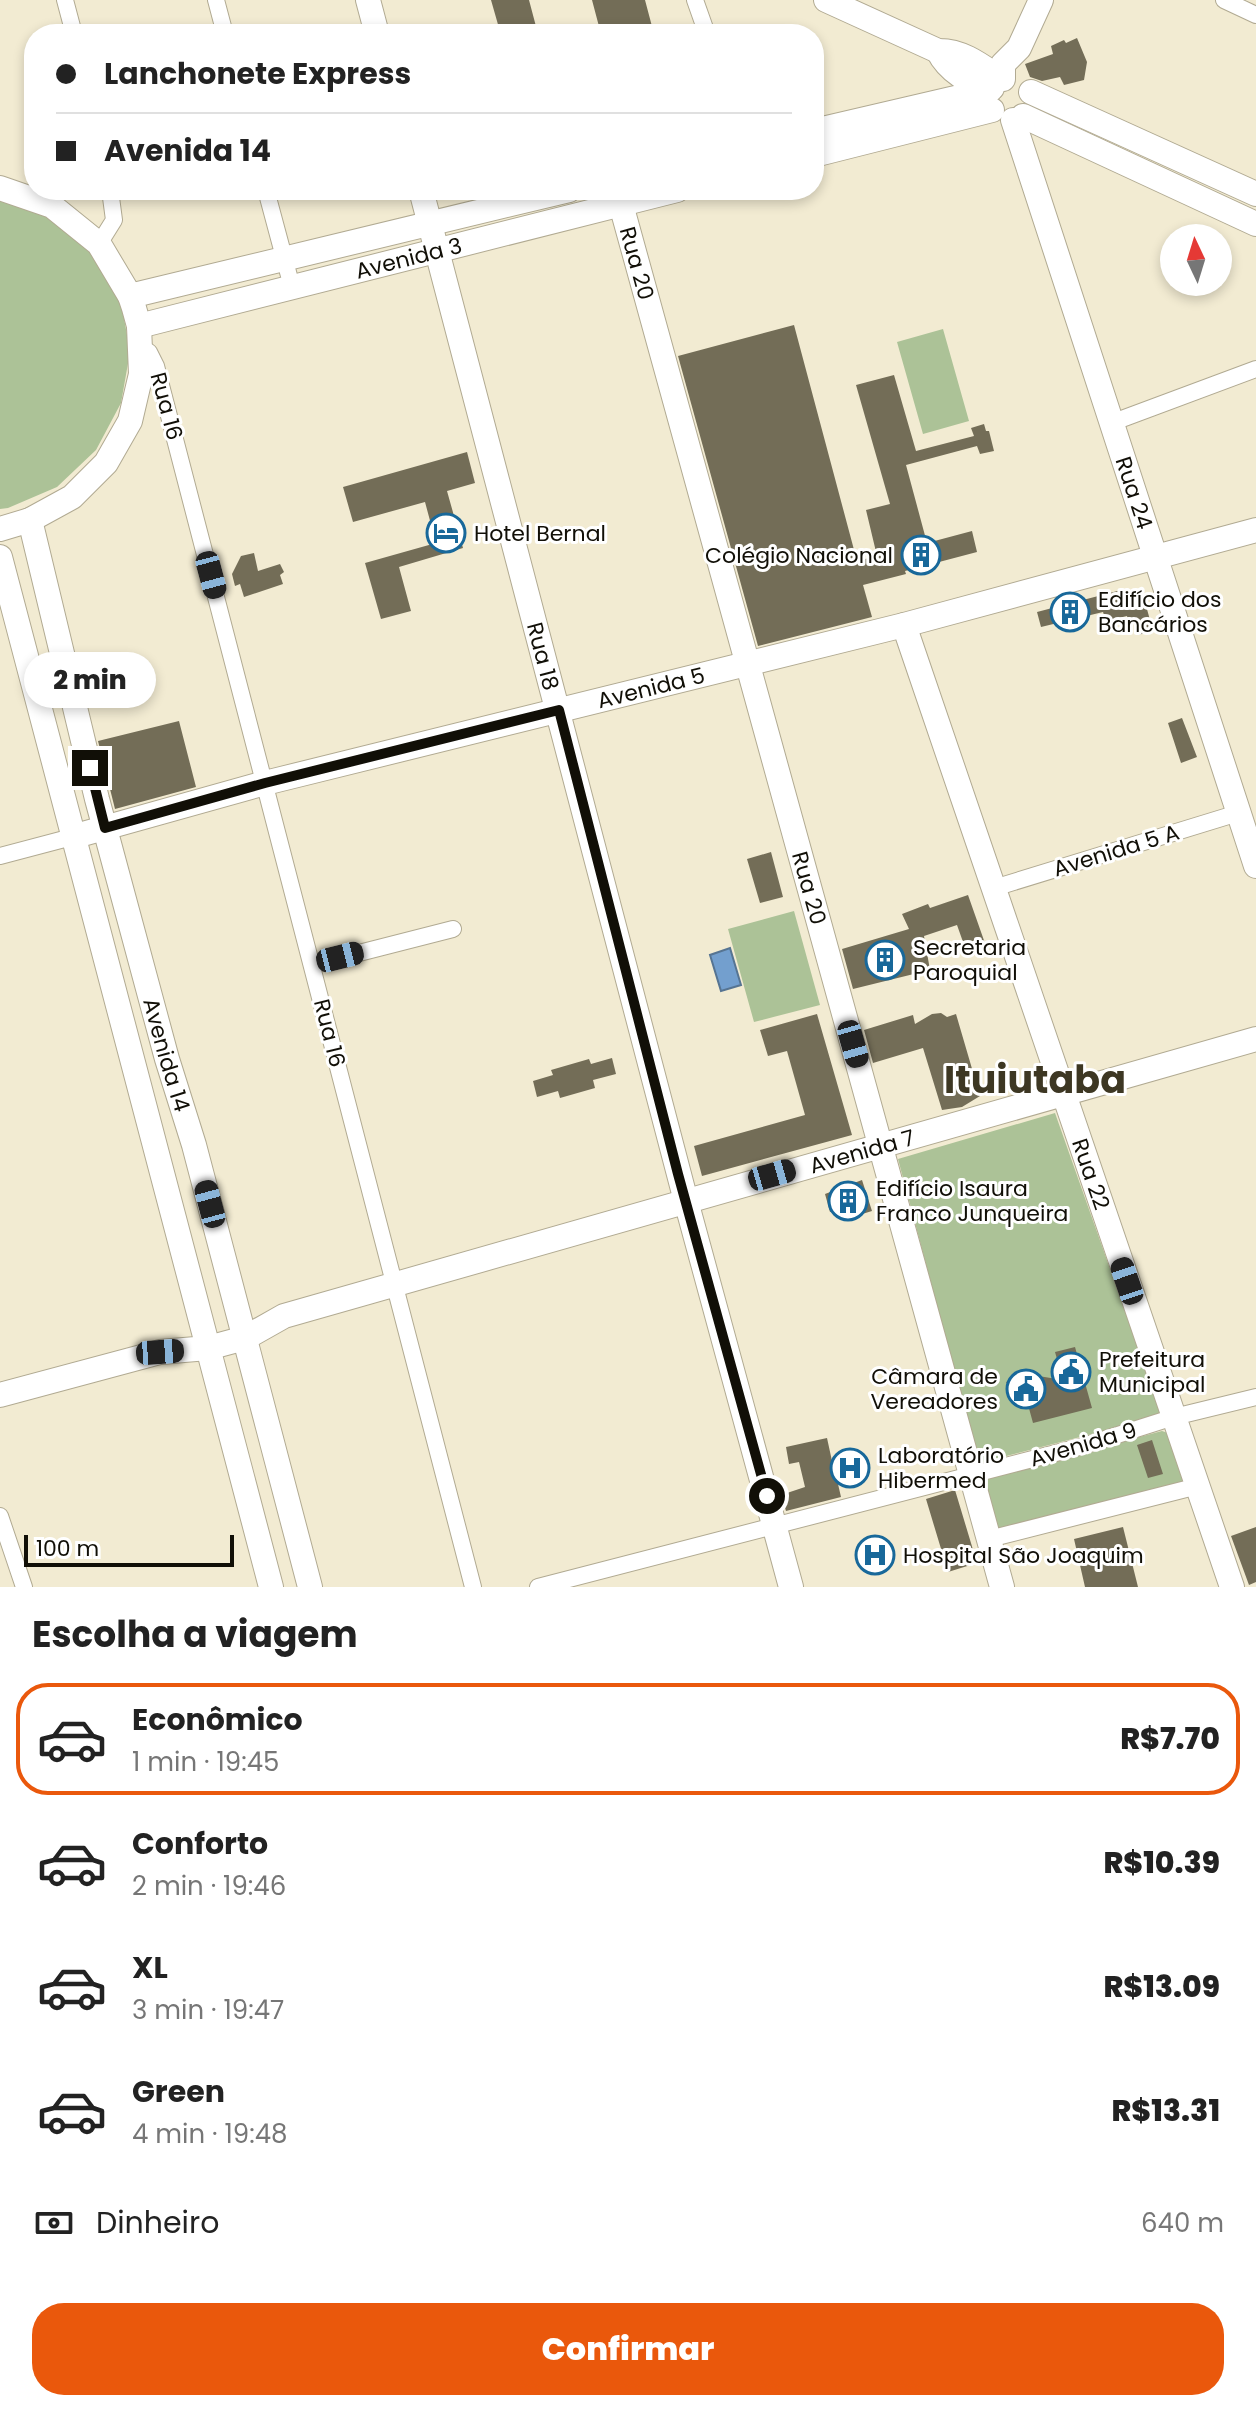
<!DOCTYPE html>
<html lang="pt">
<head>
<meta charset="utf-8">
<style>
  body { margin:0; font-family:Poppins,sans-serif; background:#f2f2f2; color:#222; height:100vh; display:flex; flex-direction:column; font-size:30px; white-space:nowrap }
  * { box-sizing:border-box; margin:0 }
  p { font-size:26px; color:#767676 }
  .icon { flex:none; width:44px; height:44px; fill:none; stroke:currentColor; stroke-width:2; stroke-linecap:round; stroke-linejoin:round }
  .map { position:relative; height:1587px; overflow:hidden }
  .sheet { display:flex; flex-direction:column; background:#fff; flex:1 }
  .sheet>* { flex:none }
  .guide { position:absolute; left:24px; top:24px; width:800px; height:176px; border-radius:32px; box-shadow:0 4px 12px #0003; display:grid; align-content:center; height:176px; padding:0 32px; background:#fff }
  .needle { width:52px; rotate:356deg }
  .buttons { position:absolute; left:1160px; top:224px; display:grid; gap:16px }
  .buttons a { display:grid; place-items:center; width:72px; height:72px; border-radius:50%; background:#fff; box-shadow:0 4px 12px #0003; font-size:40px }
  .scale { position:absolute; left:24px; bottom:20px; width:210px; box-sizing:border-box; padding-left:8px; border:4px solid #110f07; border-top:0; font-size:22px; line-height:28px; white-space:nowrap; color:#110f07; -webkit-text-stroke:6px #fff; paint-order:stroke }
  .end { position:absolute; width:36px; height:36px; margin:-18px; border:10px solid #110f07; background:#fff; box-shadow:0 0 0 4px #fff }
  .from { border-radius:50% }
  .bubble { position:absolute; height:56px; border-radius:28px; background:#fff; box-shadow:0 4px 12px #0003; font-size:26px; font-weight:800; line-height:56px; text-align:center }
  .car { position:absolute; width:24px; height:48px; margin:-24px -12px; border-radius:10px; box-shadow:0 0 6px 2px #0007; background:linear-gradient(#222 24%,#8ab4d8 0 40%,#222 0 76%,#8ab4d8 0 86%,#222 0) }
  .guide b { display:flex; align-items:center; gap:28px; height:76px; font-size:30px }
  .guide b+b { border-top:2px solid #e0e0e0 }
  .guide i { width:20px; height:20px; background:#222 }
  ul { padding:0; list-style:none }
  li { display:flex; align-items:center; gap:24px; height:112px; margin:0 16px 12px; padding:0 16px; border:4px solid transparent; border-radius:32px }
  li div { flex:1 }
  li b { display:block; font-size:30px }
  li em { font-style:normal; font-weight:800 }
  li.current { border-color:#ea580c }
  li>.icon { width:72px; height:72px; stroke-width:1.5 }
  h2 { padding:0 32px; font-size:36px; line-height:96px }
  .pay { display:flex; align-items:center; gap:20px; height:88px; padding:0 32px; font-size:30px }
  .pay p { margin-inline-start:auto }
  .primary-button { display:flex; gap:16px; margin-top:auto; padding:16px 32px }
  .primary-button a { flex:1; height:92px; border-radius:32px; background:#ea580c; color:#fff; font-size:32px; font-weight:800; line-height:92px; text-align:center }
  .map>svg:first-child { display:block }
  .green { fill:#acc297 }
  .water { fill:#739fce; stroke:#567492; stroke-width:2 }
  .building { fill:#736d57 }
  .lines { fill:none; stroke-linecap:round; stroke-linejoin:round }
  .street-casing { stroke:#b1aa92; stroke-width:18 }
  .secondary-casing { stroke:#b1aa92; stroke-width:26 }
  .street { stroke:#fff; stroke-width:16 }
  .secondary { stroke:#fff; stroke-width:24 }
  .route { stroke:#110f07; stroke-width:10 }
  .labels { text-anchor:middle; stroke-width:6; stroke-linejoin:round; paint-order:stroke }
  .street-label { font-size:22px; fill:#110f07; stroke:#fff }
  .poi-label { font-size:22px; fill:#110f07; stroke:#fff; text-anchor:start }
  .town-label { font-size:38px; font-weight:bold; fill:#3d3723; stroke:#fff }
</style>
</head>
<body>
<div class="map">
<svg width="1256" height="1587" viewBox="0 0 1256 1587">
  <rect width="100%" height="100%" fill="#f2ebd2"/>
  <path class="green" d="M0,198L58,221L96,256L121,301L130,352L121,403L96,450L57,487L8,508L0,509Z
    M943,329L969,421L923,434L897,342Z
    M794,911L820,1005L754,1022L728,929Z
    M1055,1113L1162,1416L979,1463L898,1159Z
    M1162,1431L1174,1435L1184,1483L995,1532L985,1483L989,1477Z"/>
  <path class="water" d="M730,948L741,985L721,991L710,955Z"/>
  <path class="building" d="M491,0H529L538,34H508L506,27L499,28Z
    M592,0H645L654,34H601Z
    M1077,38L1087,62L1084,80L1064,85L1060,77L1042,81L1030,77L1025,64L1053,54L1051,46L1064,40L1066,43Z
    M794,325L857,561L877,556L866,510L890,504L856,385L894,375L916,451L974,436L971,428L984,424L986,431H989L994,451L980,454L977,446L906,465L927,543L972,531L977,552L905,571L906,574L863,585L872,617L758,646L678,356Z
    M467,452L475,483L447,491L463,548L399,567L411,611L381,619L365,563L436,543L425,502L353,522L343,487Z
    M254,553L258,571L280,564L284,572L280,575L283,584L244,597L240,584L235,586L232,574L241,556Z
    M1125,589L1126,595L1142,591L1153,631L1138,635L1134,619L1128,620L1127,616L1106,621L1103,612L1041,627L1037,612Z
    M1182,718L1197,757L1181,763L1168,723Z
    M179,721L196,787L115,809L98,741Z
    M771,852L783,897L760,903L747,859Z
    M968,895L987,949L968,956L957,925L924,936L930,970L853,989L842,949L909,929L902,914L928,904L930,908Z
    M941,1013L947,1017L956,1014L980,1096L962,1107L942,1110L923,1048L873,1063L864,1030L913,1015L915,1024L932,1014Z
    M817,1014L852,1135L702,1176L694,1146L805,1115L787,1051L768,1056L760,1030Z
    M612,1058L616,1074L593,1080L595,1088L560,1098L558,1091L537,1097L533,1081L553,1075L551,1070L589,1059L591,1064Z
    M862,1180L872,1211L846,1219L843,1209L830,1212L825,1194Z
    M1075,1347L1092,1408L1033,1423L1027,1401L1017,1403L1006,1382L1026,1374L1063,1380L1055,1352Z
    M827,1438L832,1461L856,1455L862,1478L838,1484L841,1497L786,1511L781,1495L805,1487L799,1462L789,1464L786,1447Z
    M1152,1440L1163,1474L1148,1478L1137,1445Z
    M955,1490L977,1563L948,1572L926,1499Z
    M1123,1527L1138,1587H1085L1074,1539Z
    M1256,1527V1582L1249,1585L1231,1536Z"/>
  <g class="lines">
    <defs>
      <path id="street" d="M65,0L74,34
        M216,0L225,34
        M695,0L707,34
        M1224,0L1256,15
        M266,190L292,287
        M99,244L114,220L110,190
        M140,347L149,352L156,366L473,1587
        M1111,423L1256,369
        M0,856L72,837
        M994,888L1238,813
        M312,965L453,929
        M0,1516L24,1587
        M989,1539L1198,1486
        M538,1587L1083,1446L1174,1417L1256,1397"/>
      <g id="secondary">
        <path d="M368,0L377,34"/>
        <path d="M826,0L938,51C962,50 982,66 1001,79"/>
        <path d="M938,51C948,71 970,85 992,88"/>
        <path d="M1003,79V64L1019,48L1041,0"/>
        <path d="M1031,92L1256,194"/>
        <path d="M1023,116L1256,224"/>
        <path id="s1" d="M1013,120L1256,866"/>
        <path d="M814,131L990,90"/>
        <path d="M814,155L992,110"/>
        <path d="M0,188L52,206L99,244L130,296L134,308L139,326L141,374L130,421L106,463L72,497L30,520L0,529"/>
        <path id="s2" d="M421,190L686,1201L791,1587"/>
        <path id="s3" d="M617,190L1002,1587"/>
        <path d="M130,296L569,190"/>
        <path id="s4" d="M139,326L677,190"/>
        <path id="s5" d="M30,520L97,799L167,1059L194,1145L310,1587"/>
        <path d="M0,557L271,1587"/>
        <path id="s6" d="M904,625L1232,1587"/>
        <path id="s7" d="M72,837L265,783L904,625L1256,530"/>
        <path id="s8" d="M0,1395L160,1352L208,1348L245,1338L284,1316L1256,1039"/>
      </g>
    </defs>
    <use href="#street" class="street-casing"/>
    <use href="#secondary" class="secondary-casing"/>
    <use href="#street" class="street"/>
    <use href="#secondary" class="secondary"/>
  </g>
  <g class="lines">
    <path class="route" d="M90,768L105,828L265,783L559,710L678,1174L767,1496"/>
  </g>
  <defs>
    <symbol id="hotel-ring" viewBox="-11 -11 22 22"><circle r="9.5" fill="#fff" stroke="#18689a" stroke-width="1.5"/><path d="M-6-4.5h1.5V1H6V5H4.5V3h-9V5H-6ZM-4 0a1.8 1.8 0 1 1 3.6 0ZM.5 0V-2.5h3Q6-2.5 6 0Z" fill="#18689a"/></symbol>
    <symbol id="building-ring" viewBox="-11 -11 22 22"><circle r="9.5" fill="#fff" stroke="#18689a" stroke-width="1.5"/><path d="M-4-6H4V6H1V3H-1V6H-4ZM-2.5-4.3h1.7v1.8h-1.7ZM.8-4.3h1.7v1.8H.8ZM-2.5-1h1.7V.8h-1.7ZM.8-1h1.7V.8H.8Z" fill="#18689a"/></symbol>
    <symbol id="civic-ring" viewBox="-11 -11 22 22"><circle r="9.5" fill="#fff" stroke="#18689a" stroke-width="1.5"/><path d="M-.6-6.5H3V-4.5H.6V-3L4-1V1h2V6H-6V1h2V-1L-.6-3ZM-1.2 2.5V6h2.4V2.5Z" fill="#18689a"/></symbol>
    <symbol id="hospital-ring" viewBox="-11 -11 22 22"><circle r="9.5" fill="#fff" stroke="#18689a" stroke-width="1.5"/><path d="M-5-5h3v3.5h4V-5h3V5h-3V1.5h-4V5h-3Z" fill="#18689a"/></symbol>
  </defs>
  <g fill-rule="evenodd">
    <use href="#hotel-ring" x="424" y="511" width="44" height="44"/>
    <use href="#building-ring" x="899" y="533" width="44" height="44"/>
    <use href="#building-ring" x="1048" y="590" width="44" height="44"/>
    <use href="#building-ring" x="863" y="938" width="44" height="44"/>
    <use href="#building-ring" x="826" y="1179" width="44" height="44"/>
    <use href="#civic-ring" x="1049" y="1350" width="44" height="44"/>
    <use href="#civic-ring" x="1004" y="1367" width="44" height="44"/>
    <use href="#hospital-ring" x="828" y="1446" width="44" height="44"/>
    <use href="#hospital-ring" x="853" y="1533" width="44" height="44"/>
  </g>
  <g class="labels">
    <g class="street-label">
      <text dy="8" stroke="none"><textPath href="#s4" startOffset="278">Avenida 3</textPath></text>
      <text dy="8" stroke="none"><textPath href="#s3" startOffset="76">Rua 20</textPath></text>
      <text transform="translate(167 406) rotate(75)" y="8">Rua 16</text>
      <text dy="8" stroke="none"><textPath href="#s1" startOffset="392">Rua 24</textPath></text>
      <text dy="8" stroke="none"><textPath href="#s2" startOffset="482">Rua 18</textPath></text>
      <text dy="8" stroke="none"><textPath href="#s7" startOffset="598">Avenida 5</textPath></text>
      <text transform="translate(1116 850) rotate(-17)" y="8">Avenida 5 A</text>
      <text dy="8" stroke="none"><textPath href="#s3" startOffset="724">Rua 20</textPath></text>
      <text transform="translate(330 1033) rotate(76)" y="8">Rua 16</text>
      <text dy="8" stroke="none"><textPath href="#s5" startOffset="552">Avenida 14</textPath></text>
      <text dy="8" stroke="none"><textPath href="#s8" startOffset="898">Avenida 7</textPath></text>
      <text dy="8" stroke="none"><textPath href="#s6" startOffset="580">Rua 22</textPath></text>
      <text transform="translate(1083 1444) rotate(-16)" y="8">Avenida 9</text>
    </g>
    <g class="poi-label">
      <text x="474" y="541">Hotel Bernal</text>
      <text x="893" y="563" text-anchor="end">Colégio Nacional</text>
      <text x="1098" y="607">Edifício dos<tspan x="1098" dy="25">Bancários</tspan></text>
      <text x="913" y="955">Secretaria<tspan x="913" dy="25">Paroquial</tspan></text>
      <text x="876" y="1196">Edifício Isaura<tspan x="876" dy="25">Franco Junqueira</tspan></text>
      <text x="1099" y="1367">Prefeitura<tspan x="1099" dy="25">Municipal</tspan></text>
      <text x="998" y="1384" text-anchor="end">Câmara de<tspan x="998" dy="25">Vereadores</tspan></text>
      <text x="878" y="1463">Laboratório<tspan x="878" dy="25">Hibermed</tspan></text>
      <text x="903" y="1563">Hospital São Joaquim</text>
    </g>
    <g class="town-label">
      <text x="1035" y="1093">Ituiutaba</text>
    </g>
  </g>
</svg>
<div class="buttons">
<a><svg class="needle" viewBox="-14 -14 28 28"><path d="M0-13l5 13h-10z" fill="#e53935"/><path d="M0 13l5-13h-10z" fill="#767676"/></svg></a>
</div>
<div class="scale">100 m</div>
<i class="end from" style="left:767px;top:1496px"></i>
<i class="end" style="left:90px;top:768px"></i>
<div class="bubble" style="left:24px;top:652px;width:132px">2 min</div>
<i class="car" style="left:211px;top:575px;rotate:165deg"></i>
<i class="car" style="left:340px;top:957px;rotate:76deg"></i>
<i class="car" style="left:853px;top:1044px;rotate:164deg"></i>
<i class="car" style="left:772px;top:1175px;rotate:74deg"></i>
<i class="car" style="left:210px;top:1204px;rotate:345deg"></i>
<i class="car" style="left:1127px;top:1281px;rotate:341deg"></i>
<i class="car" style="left:160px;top:1352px;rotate:86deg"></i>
<div class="guide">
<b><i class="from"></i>Lanchonete Express</b>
<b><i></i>Avenida 14</b>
</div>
</div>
<section class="sheet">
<h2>Escolha a viagem</h2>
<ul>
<li class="current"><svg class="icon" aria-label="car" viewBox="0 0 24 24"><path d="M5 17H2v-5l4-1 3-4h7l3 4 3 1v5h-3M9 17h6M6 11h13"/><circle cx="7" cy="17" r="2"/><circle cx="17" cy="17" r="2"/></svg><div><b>Econômico</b><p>1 min · 19:45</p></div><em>R$7.70</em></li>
<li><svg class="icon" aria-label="car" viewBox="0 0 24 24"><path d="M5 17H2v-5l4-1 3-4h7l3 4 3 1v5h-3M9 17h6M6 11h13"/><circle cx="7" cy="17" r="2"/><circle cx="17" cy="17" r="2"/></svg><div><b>Conforto</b><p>2 min · 19:46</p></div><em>R$10.39</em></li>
<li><svg class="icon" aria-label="car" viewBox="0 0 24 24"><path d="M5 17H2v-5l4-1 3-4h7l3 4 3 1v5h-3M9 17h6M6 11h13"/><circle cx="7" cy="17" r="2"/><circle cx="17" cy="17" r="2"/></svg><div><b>XL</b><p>3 min · 19:47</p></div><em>R$13.09</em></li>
<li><svg class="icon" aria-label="car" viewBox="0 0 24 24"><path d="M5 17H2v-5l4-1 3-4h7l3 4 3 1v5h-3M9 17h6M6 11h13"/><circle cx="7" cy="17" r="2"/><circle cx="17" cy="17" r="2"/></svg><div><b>Green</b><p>4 min · 19:48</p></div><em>R$13.31</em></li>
</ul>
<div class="pay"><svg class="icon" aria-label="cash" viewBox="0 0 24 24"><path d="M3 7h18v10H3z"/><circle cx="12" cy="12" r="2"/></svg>Dinheiro<p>640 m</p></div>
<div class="primary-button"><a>Confirmar</a></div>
</section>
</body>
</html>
